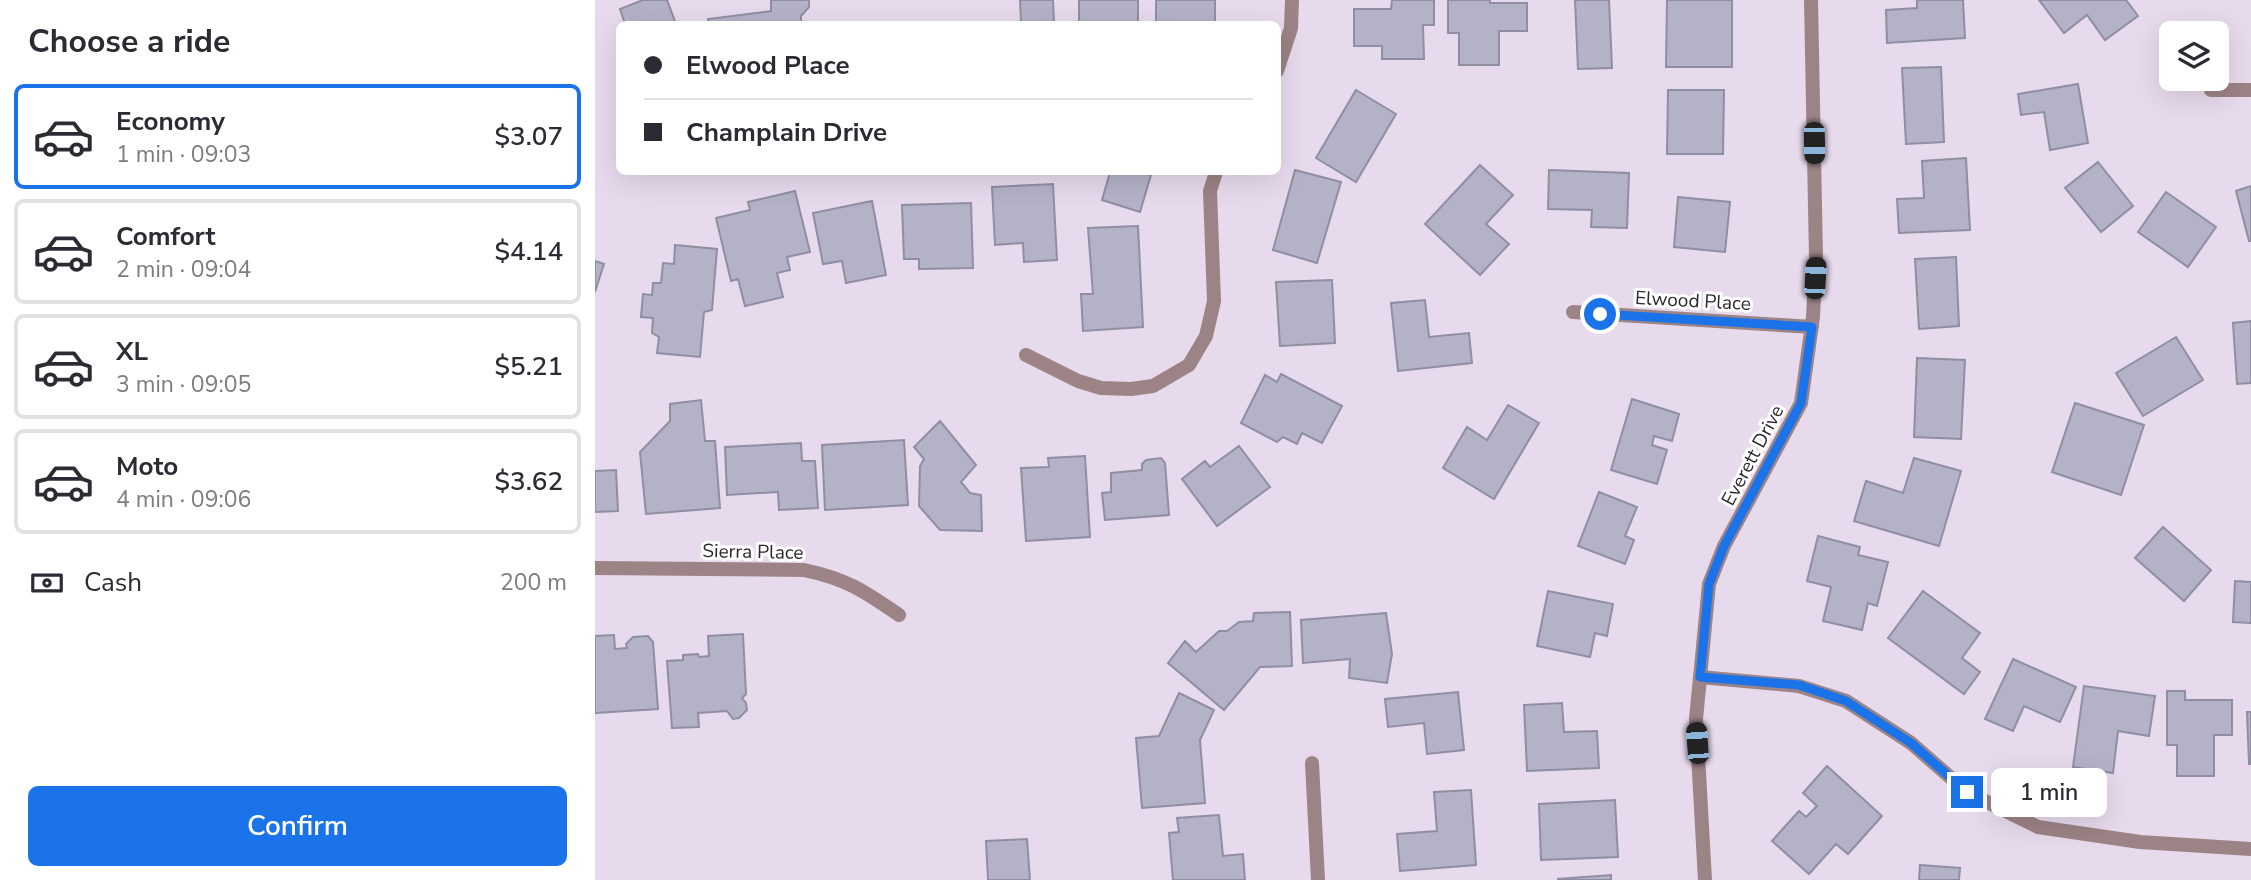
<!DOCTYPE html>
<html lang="en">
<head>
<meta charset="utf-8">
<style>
  body { margin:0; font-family:"Nunito Sans",sans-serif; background:#f7f7f7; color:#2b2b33; height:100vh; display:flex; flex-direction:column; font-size:26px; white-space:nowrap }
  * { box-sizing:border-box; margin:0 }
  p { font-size:23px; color:#7c7c81 }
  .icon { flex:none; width:38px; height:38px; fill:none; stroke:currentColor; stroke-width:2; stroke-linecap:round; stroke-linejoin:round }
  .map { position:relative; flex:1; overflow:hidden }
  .details { display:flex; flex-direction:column; background:#fff; width:595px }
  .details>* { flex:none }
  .hud { position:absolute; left:21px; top:21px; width:665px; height:154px; border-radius:10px; box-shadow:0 7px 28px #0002; display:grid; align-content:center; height:154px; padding:0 28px; background:#fff }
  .buttons { position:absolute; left:1564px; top:21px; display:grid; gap:14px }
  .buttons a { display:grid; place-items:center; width:70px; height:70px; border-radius:10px; background:#fff; box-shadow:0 7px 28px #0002; font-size:35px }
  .end { position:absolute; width:32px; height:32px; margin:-16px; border:9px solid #1a73e8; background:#fff; box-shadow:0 0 0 4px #fff }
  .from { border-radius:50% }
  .bubble { position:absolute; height:49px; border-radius:10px; background:#fff; box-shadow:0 7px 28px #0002; font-size:23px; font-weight:600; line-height:49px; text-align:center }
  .car { position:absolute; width:21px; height:42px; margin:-21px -10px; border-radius:9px; box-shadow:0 0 5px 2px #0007; background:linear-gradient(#222 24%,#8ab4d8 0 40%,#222 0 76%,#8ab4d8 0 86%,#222 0) }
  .hud b { display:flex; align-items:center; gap:24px; height:66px; font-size:26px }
  .hud b+b { border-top:2px solid #e1e1e2 }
  .hud i { width:18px; height:18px; background:#2b2b33 }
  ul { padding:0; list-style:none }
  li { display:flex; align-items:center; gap:21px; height:105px; margin:0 14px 10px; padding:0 14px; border:4px solid #e1e1e2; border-radius:10px }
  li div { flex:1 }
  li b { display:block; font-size:26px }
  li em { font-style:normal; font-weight:600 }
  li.current { border-color:#1a73e8 }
  li>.icon { width:63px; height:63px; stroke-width:1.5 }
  h2 { padding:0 28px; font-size:32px; line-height:84px }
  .pay { display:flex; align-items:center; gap:18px; height:77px; padding:0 28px; font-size:26px }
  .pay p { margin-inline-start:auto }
  .button { display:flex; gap:14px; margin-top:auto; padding:14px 28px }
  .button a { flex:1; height:80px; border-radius:10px; background:#1a73e8; color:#fff; font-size:28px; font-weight:600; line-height:80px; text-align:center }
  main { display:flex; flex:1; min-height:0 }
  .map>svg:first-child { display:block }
  .building { fill:#b4b2c7; stroke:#908ea2; stroke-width:2 }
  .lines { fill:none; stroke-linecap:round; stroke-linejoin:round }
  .street { stroke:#9c8385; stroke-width:14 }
  .route { stroke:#1a73e8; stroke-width:9 }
  .labels { text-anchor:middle; stroke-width:6; stroke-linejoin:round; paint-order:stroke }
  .street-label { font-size:19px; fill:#2b262d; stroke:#fff }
</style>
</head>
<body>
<main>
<section class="details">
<h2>Choose a ride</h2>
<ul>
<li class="current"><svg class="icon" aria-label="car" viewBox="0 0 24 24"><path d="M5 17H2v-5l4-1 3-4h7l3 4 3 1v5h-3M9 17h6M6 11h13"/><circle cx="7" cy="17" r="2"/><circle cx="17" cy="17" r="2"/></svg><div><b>Economy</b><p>1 min · 09:03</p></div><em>$3.07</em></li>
<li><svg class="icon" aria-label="car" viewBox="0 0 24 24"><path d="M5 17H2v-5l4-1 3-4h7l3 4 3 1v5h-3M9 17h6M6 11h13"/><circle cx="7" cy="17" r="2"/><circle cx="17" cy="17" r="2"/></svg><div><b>Comfort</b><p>2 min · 09:04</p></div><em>$4.14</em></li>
<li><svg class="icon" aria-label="car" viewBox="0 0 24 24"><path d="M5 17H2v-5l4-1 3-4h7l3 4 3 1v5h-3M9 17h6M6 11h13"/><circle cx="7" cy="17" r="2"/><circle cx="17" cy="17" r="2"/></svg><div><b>XL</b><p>3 min · 09:05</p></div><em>$5.21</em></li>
<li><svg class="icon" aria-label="car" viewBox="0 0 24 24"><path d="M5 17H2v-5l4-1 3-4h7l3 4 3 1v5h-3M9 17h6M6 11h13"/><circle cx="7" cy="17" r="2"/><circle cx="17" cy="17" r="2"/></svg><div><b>Moto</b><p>4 min · 09:06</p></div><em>$3.62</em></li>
</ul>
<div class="pay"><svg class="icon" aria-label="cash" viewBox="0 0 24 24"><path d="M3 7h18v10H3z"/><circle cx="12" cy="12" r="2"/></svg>Cash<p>200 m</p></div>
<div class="button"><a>Confirm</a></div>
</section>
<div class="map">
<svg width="1656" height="880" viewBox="0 0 1656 880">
  <rect width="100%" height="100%" fill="#e7daed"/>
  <path class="building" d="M48,0H72L81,24H30L25,9Z
    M176,0H214V7L206,16V24H114L113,19L176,11Z
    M425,0H458L459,24H402V23L426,22Z
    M484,0H543V24H484Z
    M561,0H620V24H561Z
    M797,0H839V25H828L829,59H787V46H759V9H796Z
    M853,0H895V3H932V31H904V65H864V33H853Z
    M980,0H1014L1017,68L983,69Z
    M1072,0H1137V67H1071Z
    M1322,0H1368L1370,38L1292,43L1291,10L1322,8Z
    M1444,0H1531L1543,16L1510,40L1492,15L1469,33Z
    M1346,67L1349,142L1311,144L1307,68Z
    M1483,84L1493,143L1455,150L1449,112L1426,115L1423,94Z
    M761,90L801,114L761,182L721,158Z
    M1073,90H1129L1128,154H1072Z
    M1371,158L1375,230L1304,233L1302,199L1329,198L1327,161Z
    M1503,162L1538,206L1506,232L1470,188Z
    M885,165L918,195L891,224L914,244L885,275L830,224Z
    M700,170L746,182L722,263L678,250Z
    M954,170L1034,173L1032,228L996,227L997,210L953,209Z
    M515,172H547L556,175L545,212L507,200Z
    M458,184L462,260L429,262L428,243L400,245L397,187Z
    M1656,186V241H1654L1641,191Z
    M200,191L215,252L192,257L195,270L182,273L188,297L150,306L143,279L136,281L121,218L155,210L153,202Z
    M1571,192L1621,227L1593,267L1543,232Z
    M1083,197L1135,202L1130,252L1079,247Z
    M277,201L291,275L251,283L247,261L228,264L218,213Z
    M376,203L378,268L324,269V259H309L307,205Z
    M543,226L548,327L488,331L486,294H498L493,228Z
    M80,245L122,249L117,310L109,312L105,357L62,353L64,337L57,333L58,318L46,317L48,294L57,295L58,283H66L68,263L79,264Z
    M1361,257L1364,326L1324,329L1320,259Z
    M0,261L9,264L0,292Z
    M737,280L740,343L685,346L681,282Z
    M830,300L834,337L874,333L877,363L803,371L796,303Z
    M1656,321V383L1642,384L1638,323Z
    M1581,337L1608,380L1548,416L1521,373Z
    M1322,358L1370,360L1366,439L1319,437Z
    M686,374L747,406L727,443L707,433L702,444L688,437L682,442L646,423L670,375L682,382Z
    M1037,399L1084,414L1077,441L1059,436L1057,445L1072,450L1062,484L1016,470Z
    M106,400L110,441H120L125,508L51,514L45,452L75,421V404Z
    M1480,403L1549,425L1526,495L1457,472Z
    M913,405L944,423L899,499L848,468L872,427L892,440Z
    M345,421L381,465L366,482L375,493L386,495L387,531L345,530L324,506L325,466L329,459L319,447Z
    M309,440L313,505L230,510L227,445Z
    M206,443L207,461H220L223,508L184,510L183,492L132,495L130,447Z
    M644,446L675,487L622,526L587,479L610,461L615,467Z
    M490,456L495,537L431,541L426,468L454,467L453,458Z
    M566,458L570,463L574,515L510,520L507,493L516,492V473L547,470V464L551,460Z
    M1319,458L1366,471L1344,546L1259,521L1271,481L1308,493Z
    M21,470L23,511L0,512V471Z
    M1004,492L1042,507L1030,536L1039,540L1030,564L983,546Z
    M1568,527L1616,570L1589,601L1540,558Z
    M1223,536L1265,547L1263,555L1293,562L1282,606L1273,603L1267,630L1228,621L1236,587L1212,581Z
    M1640,581L1656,582V623L1638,622Z
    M953,591L1018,604L1012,636L1000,633L995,657L942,646Z
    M1328,591L1385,633L1367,658L1385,672L1369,694L1293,638Z
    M695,612L697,666L665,667L629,710L573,663L590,641L601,652L624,631H632L644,622L658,621L659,613Z
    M791,613L797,654L792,683L754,678L755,659L708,663L706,620Z
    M148,634L151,694L147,698L151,703L152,710L144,718L138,719L132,711L103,713L104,727L77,728L72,661L88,660V655L103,654L104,657L114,656L113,636Z
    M19,635L20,649L32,648L31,644L38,637L53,636L58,642L63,709L0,713V636Z
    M1418,659L1481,687L1465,722L1429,706L1418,731L1390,719Z
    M1489,686L1560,696L1554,736L1523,731L1518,773L1478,767Z
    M1572,691H1590V700H1637V735H1619V776H1582V745H1572Z
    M863,692L869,750L832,754L829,723L793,727L790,699Z
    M584,693L619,710L605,740L610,803L547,808L541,738L564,736Z
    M967,703L969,732L1002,731L1004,768L932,771L929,705Z
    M1652,712H1656V764H1654Z
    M1232,766L1287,816L1253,854L1241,844L1214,874L1177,841L1204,811L1211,817L1222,806L1208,793Z
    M876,790L881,865L805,871L802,834L842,831L839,792Z
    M1020,800L1023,857L946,860L944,804Z
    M624,815L628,856L648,854L650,880H578L574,833L584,832L582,818Z
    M432,839L435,880H393L391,841Z
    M1325,865L1365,868L1364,880H1324Z
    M1016,875V880H963V879Z"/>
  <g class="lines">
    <path class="street" d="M682,71L696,28L697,0
      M1616,90H1656
      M978,312L1217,327
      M431,355L483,381L506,388L536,389L558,386L594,365L611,336L619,301L615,191L621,172
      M0,568L209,570C252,579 269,591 304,615
      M1105,677L1204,686L1251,701L1316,743L1372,792L1443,827L1545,842L1656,849
      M717,763L723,880
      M1110,880L1101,719L1114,584L1129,546L1206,403L1218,317L1221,258L1216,0"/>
  </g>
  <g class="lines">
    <path class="route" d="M1005,314L1217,327L1206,403L1129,546L1114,584L1105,677L1204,685L1251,701L1316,743L1372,792"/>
  </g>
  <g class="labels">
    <g class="street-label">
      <text transform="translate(1098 300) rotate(3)" y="7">Elwood Place</text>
      <text transform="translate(1157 455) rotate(-62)" y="7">Everett Drive</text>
      <text transform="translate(158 551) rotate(1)" y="7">Sierra Place</text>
    </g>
  </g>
</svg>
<div class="buttons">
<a><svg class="icon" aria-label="layers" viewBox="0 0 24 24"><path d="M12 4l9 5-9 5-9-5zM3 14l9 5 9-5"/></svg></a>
</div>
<i class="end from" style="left:1005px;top:314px"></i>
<i class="end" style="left:1372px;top:792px"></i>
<div class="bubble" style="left:1396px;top:768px;width:116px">1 min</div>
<i class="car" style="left:1219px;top:143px;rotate:179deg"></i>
<i class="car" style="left:1220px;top:278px;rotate:3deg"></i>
<i class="car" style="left:1102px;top:743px;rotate:356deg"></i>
<div class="hud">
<b><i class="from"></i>Elwood Place</b>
<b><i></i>Champlain Drive</b>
</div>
</div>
</main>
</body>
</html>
